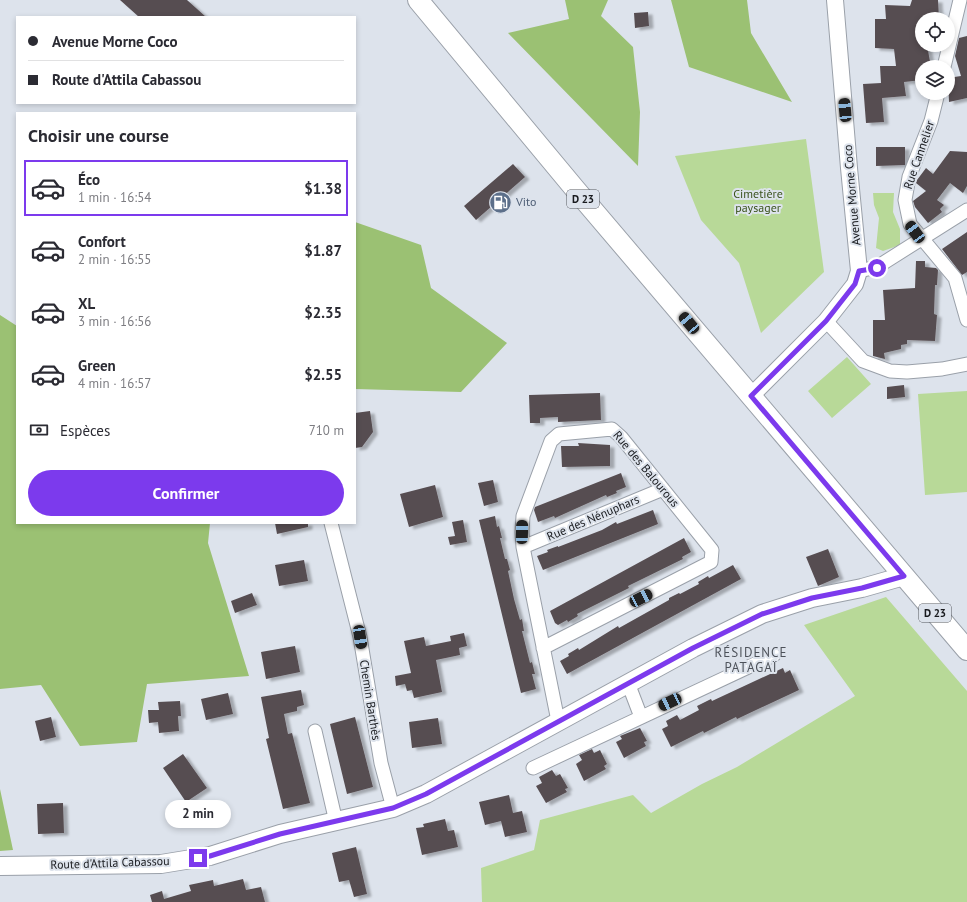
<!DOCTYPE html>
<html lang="fr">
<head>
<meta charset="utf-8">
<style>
  body { margin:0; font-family:"PT Sans",sans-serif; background:#f2f2f3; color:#2b2b33; height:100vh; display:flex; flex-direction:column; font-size:15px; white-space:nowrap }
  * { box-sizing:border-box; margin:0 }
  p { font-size:13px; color:#7c7c81 }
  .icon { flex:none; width:22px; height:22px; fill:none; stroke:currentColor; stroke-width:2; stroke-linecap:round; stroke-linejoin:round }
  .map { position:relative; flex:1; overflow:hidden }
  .details { position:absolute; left:16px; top:112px; width:340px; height:412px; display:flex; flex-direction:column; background:#fff; border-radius:0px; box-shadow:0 2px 6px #0003 }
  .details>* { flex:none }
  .guide { position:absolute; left:16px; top:16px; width:340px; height:88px; border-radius:0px; box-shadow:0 2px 6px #0003; display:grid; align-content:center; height:88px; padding:0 12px; background:#fff }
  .controls { position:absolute; left:915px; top:12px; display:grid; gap:8px }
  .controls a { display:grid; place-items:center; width:40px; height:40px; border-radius:50%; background:#fff; box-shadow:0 2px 6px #0003; font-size:20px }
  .end { position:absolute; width:18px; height:18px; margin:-9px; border:5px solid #7c3aed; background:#fff; box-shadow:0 0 0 2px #fff }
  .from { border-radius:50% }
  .bubble { position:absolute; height:28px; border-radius:14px; background:#fff; box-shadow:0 2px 6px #0003; font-size:13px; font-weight:700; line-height:28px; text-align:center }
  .car { position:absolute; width:12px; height:24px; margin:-12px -6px; border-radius:5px; box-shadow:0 0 3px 1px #0007; background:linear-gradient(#222 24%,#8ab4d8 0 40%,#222 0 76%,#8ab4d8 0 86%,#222 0) }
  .guide b { display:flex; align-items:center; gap:14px; height:38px; font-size:15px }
  .guide b+b { border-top:1px solid #e1e1e2 }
  .guide i { width:10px; height:10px; background:#2b2b33 }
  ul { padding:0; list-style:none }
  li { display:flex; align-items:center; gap:12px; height:56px; margin:0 8px 6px; padding:0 4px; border:2px solid transparent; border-radius:0px }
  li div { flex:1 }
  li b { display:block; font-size:15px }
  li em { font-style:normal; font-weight:700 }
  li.selected { border-color:#7c3aed }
  li>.icon { width:36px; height:36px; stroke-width:1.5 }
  h2 { padding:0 12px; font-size:18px; line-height:48px }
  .pay { display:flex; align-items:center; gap:10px; height:44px; padding:0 12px; font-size:15px }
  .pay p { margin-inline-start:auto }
  .primary-button { display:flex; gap:8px; margin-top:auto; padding:8px 12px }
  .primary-button a { flex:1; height:46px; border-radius:24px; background:#7c3aed; color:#fff; font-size:16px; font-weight:700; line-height:46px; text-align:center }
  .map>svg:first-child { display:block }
  .green { fill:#b8d998 }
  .forest { fill:#9bc173 }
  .building { fill:#574d51; filter:url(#shadow) }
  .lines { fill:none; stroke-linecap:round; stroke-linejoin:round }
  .minor-casing { stroke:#9aa0a9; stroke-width:15 }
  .tertiary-casing { stroke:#9aa0a9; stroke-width:18 }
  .secondary-casing { stroke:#9aa0a9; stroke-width:20 }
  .primary-casing { stroke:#9aa0a9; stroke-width:22 }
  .minor { stroke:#fff; stroke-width:13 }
  .tertiary { stroke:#fff; stroke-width:16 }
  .secondary { stroke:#fff; stroke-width:18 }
  .primary { stroke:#fff; stroke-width:20 }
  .route { stroke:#7c3aed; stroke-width:5 }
  .labels { text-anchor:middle; stroke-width:4; stroke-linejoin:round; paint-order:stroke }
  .shield { fill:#dde3ec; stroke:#53565c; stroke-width:1 }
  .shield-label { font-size:11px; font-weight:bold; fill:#181a1e }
  .street-label { font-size:12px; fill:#181a1e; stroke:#dde3ec }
  .park-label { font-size:12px; fill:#3a531c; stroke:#dde3ec }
  .service-label { font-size:12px; fill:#4e5e75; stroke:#dde3ec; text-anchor:start }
  .neighbourhood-label { font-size:13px; letter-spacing:1px; fill:#4d525a; stroke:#dde3ec }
</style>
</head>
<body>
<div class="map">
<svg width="967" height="902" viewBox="0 0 967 902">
  <defs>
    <filter id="shadow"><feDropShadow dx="4.5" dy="2.5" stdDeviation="1" flood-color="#0004"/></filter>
  </defs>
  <rect width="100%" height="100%" fill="#dde3ec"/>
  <path class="green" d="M806,139L824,272L761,333L739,263L701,220L675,156Z
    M873,193H894L893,212L900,229V245L883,251L876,248L879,218L874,205Z
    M847,357L871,384L832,418L808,391Z
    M967,391V492L925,495L918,394Z
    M886,597L967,691V902H482L481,868L534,850L540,820L633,795L651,813L702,784L737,767L855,696L804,625Z"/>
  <path class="forest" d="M565,0H608L601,16L633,47L640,112L638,166L508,33L569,19Z
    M671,0H747L751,33L792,102L689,67Z
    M355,222L421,245L431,288L507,343L461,392L355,389Z
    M0,315L17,326V523H210L208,543L249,676L147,684L137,742L80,746L41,685L0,689Z
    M0,789L13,850L0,851Z"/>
  <path class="building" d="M120,0H187L206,17H139Z
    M912,0H938L939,19H922V45H927L931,67H922V80L904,82L906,96L882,98L884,122L866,123L863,84L881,83L880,66H896L894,49L875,48V19H886L885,5L910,6Z
    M648,12L649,26L635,28L634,13Z
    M967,36V98L949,102L948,78L961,76L955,56L959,38Z
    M876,147H905V165L876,166Z
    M950,151L967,152V186L963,193L950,183L937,200L944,205L940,209L942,212L928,223L915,207L913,201L926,191L916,183L917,180L926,168L933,174Z
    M513,164L525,177L476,220L464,206Z
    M967,232V272L962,275L942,249Z
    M916,261H925V267L936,268L938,270L937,285H935L934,314L937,315L935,341L907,340V344L901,345V349L884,353L885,359L873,356V320H885L883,290L915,288Z
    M904,385L905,397L887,399V387Z
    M600,393L601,420L558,422V417L540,418V423H530L529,395Z
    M370,411L373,432L362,447L355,448V413Z
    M578,443L610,445V466L562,467L561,446H579Z
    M621,473L626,487L616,491L617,493L607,497L606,495L555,518L554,516L538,522L534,510L535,507Z
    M493,480L498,502L484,506L478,483Z
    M435,485L443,517L409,527L400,494Z
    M653,510L658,524L543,570L537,556L548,552L547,550L558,546V547L602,530L616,522L617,524Z
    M495,516L497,527L499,526L502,538H500L505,559H507L510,570L508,571L514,599L520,620L522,619L524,631H522L530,663L532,662L535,674H532L536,689L521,693L479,520Z
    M463,520L467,542L450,545L448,537L455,536L452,522Z
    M275,523H308V527L277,534Z
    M684,538L691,552L682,557L683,559L628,586L629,588L577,614L578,616L568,622L567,620L558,625L555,623L550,611Z
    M828,549L839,577L818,586L806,557Z
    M304,560L308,581L279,586L275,565Z
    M733,565L741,579L567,674L560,661L569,656L568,654L578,648L579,650L618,626L619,628L669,600V598L679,593L680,594L699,584L698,582L708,576L709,578Z
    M252,593L257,605L235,613L231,601Z
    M464,633L467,646L459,648L460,655L436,660L442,692L414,698L412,690L407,691L405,684L396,686L395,676L411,673L404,641L424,637L426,646L451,641L450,636Z
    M295,646L300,672L266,679L261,652Z
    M783,668L785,673L790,670L799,690L737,719L736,717L704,733L703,731L671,747L662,729L668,726L666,721L677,715L680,720L699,710L697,706L711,699L712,701Z
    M301,690L304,705L297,707V711L284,714L288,734L292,733L310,803L283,809L266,739L269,738L261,697Z
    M228,693L233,714L206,720L201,699Z
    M180,701L181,716H178L179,731L159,733L158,722L149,723L148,710H159L158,702Z
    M51,717L56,737L40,741L35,721Z
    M355,717L373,787L347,794L330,724Z
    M438,718L442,744L412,748L409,722Z
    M640,728L647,741L644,742L646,746L624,758L616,742L622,739L620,736Z
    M592,749L594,753L600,750L607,764L604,766L606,769L584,781L576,764L582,760L579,755Z
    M183,754L207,788L186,802L163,768Z
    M552,770L556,776L560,774L568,788L565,789L567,792L546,803L536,786L542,783L539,777Z
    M509,795L513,813L522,811L527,832L505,837L501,821L485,825L479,802Z
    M63,803L64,833L38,834L37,804Z
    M445,819L448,831L454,830L458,847L422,855L416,828L424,827L423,824Z
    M356,847L367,894L354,897L349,880L339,882L332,853Z
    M243,879L246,890L261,887L265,902H152L150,895L162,891L164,899L191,891L189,885L213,880L214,886Z"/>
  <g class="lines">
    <defs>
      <path id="minor" d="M944,67L960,0
        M938,93L931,121L909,177L905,200L910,224L955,278L967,320
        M859,271L877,267L967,210
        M826,321L863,361L890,371L907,372L942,369L967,364
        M331,523L360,637L381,763L393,808
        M523,547L663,489
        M543,648L711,562L712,550L621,437L612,429L559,434L551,441L523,516L522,532L523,547L558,721
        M628,683L641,717
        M315,731L336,822
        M533,768L774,655"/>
      <path id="tertiary" d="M751,396L826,321L855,284L859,271L849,168L835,0"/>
      <path id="secondary" d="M0,866L161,864L210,856L280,834L393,808L426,794L693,648L762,614L812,598L862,588L904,576"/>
      <path id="primary" d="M418,0L575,189L967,650"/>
    </defs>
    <use href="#minor" class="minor-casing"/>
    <use href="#tertiary" class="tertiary-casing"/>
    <use href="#secondary" class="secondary-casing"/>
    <use href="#primary" class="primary-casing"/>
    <use href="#minor" class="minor"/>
    <use href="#tertiary" class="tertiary"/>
    <use href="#secondary" class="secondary"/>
    <use href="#primary" class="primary"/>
  </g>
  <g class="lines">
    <path class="route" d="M198,858L210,856L280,834L393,808L426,794L693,648L762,614L812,598L862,588L904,576L751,396L826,321L855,284L859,271L877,268"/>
  </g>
  <defs>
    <symbol id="fuel-disc" viewBox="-11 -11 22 22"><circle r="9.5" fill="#5c6f8a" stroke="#dde3ec"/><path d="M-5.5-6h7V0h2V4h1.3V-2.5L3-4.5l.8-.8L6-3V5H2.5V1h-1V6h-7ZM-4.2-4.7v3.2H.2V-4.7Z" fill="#fff"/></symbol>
  </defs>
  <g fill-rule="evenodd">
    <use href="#fuel-disc" x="488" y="190" width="25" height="25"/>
  </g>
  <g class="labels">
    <g class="shield">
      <rect x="567" y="190" width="32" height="18" rx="3"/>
      <rect x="919" y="604" width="32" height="18" rx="3"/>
    </g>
    <g class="shield-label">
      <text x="583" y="203">D 23</text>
      <text x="935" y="617">D 23</text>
    </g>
    <g class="street-label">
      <text transform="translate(919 155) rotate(-71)" y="4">Rue Cannelier</text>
      <text transform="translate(852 195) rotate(-95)" y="4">Avenue Morne Coco</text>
      <text transform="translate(646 469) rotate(50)" y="4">Rue des Balourous</text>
      <text transform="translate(593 518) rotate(-23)" y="4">Rue des Nénuphars</text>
      <text transform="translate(370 700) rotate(81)" y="4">Chemin Barthès</text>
      <text transform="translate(110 863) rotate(-2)" y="4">Route d'Attila Cabassou</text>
    </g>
    <g class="park-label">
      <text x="758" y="198">Cimetière<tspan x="758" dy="14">paysager</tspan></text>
    </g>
    <g class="service-label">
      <text x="516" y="206">Vito</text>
    </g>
    <g class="neighbourhood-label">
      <text x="751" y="657">RÉSIDENCE<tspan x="751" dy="15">PATAGAÏ</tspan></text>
    </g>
  </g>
</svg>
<div class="controls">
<a><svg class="icon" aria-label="locate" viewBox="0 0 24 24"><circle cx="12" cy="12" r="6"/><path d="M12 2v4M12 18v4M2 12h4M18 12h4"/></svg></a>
<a><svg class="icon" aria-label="layers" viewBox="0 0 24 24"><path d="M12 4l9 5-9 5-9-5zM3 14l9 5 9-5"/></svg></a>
</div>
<i class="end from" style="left:877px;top:268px"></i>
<i class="end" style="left:198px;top:858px"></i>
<div class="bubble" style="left:165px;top:800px;width:66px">2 min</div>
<i class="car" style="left:845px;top:110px;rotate:355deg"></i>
<i class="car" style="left:915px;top:232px;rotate:324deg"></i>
<i class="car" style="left:689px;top:323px;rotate:320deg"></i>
<i class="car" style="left:522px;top:532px;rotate:1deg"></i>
<i class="car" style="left:641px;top:598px;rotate:63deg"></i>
<i class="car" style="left:360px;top:637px;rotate:171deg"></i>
<i class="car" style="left:670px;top:702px;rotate:245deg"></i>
<div class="guide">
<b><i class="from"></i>Avenue Morne Coco</b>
<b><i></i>Route d'Attila Cabassou</b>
</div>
<section class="details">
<h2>Choisir une course</h2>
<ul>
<li class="selected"><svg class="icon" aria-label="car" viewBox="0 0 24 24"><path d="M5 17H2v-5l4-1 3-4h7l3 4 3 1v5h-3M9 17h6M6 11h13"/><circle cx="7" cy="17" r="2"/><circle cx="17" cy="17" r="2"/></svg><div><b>Éco</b><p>1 min · 16:54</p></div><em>$1.38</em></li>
<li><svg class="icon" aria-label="car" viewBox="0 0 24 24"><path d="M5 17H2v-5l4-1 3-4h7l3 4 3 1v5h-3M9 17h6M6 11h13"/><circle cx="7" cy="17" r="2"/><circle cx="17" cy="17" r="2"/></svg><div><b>Confort</b><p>2 min · 16:55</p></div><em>$1.87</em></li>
<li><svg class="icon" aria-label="car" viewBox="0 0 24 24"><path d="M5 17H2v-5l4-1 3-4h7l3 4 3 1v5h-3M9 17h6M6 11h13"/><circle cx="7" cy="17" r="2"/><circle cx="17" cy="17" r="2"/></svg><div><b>XL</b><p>3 min · 16:56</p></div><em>$2.35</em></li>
<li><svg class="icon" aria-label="car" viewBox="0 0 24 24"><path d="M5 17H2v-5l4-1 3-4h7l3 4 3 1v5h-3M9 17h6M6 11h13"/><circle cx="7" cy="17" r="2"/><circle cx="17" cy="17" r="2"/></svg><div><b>Green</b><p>4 min · 16:57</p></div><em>$2.55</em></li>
</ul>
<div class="pay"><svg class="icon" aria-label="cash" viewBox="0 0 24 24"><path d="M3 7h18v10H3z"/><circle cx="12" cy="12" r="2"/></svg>Espèces<p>710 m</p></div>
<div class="primary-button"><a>Confirmer</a></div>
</section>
</div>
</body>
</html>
